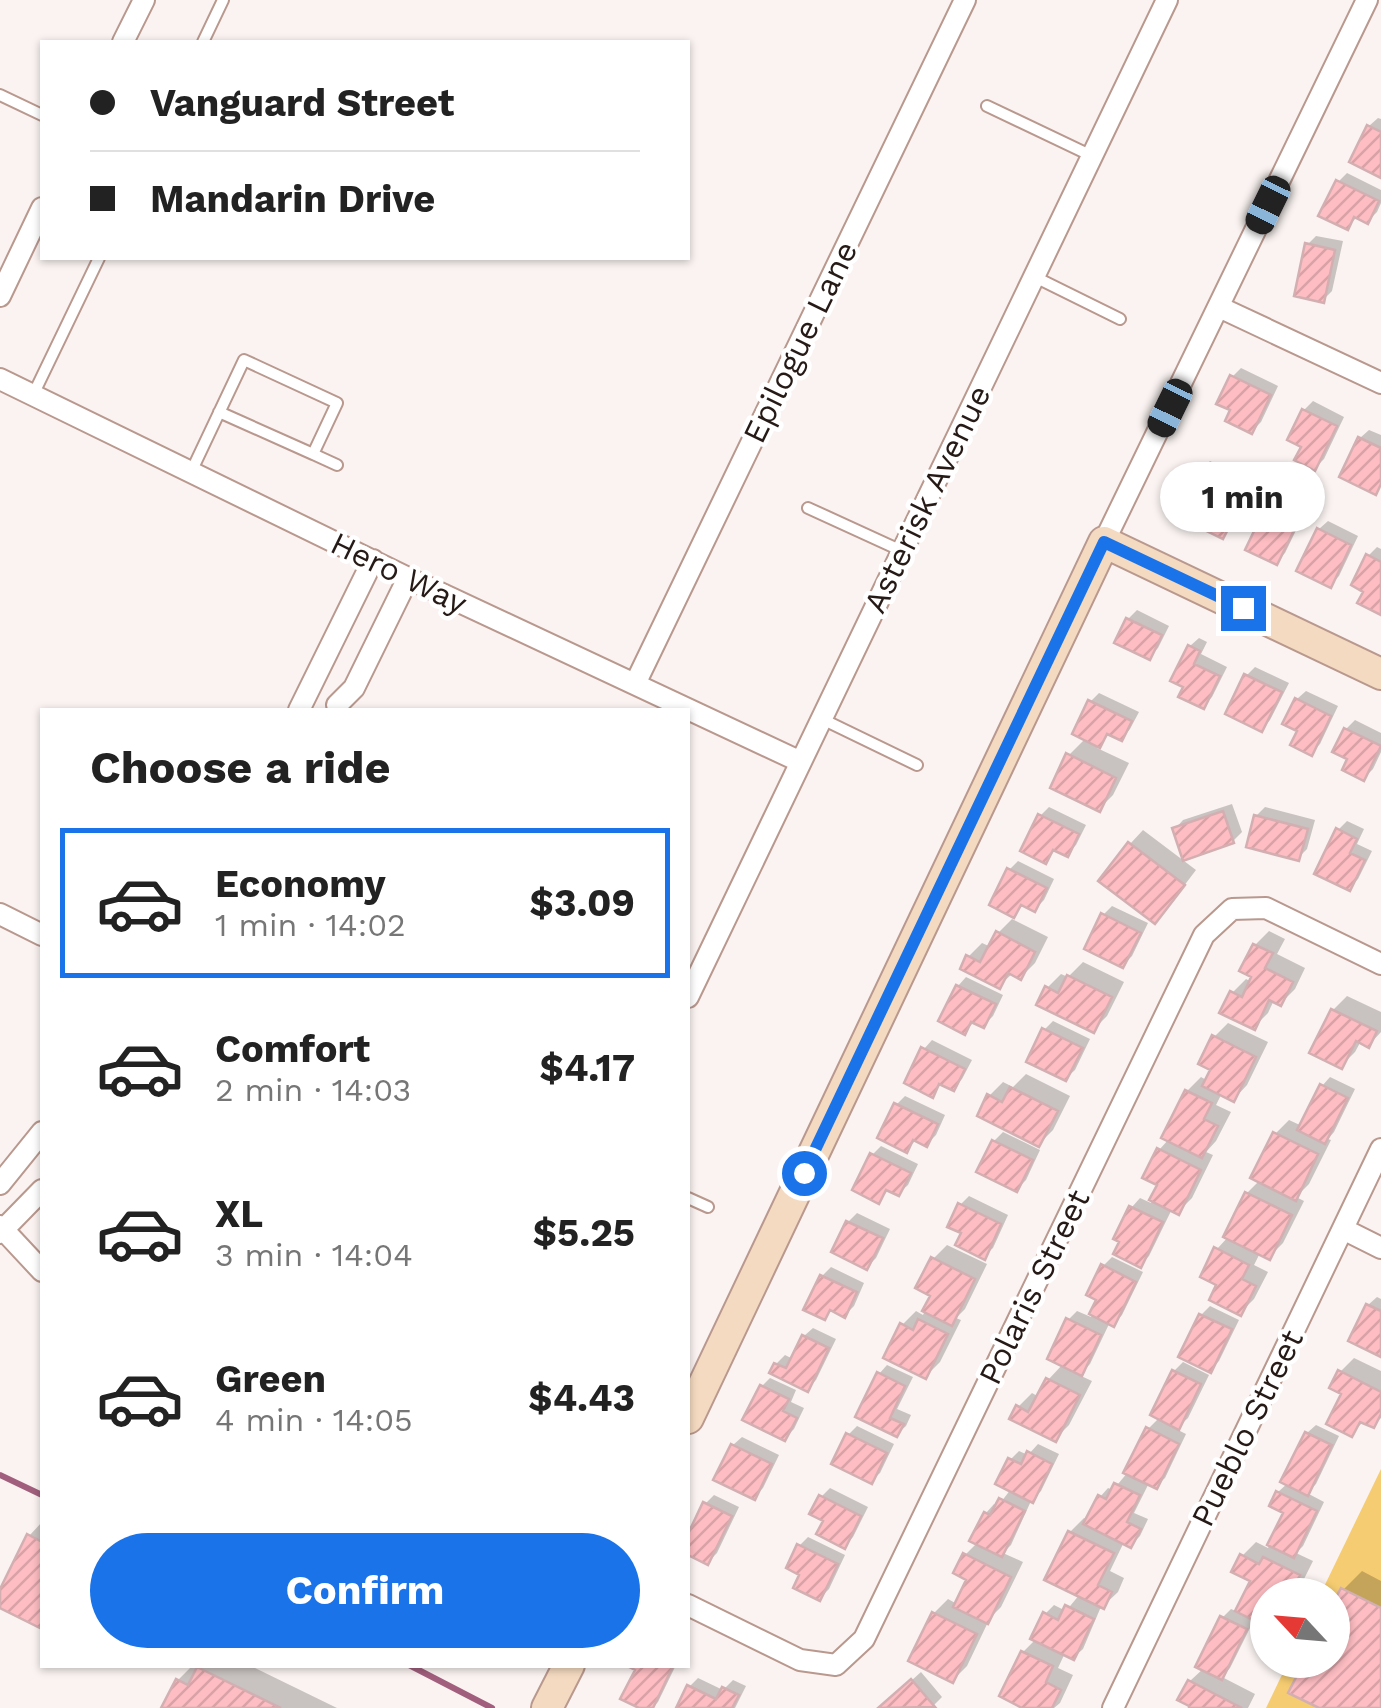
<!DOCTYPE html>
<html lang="en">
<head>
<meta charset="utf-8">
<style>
  body { margin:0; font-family:"Work Sans",sans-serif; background:#f6f6f6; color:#222; height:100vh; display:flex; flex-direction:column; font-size:38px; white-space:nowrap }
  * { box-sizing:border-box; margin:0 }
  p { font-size:32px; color:#767676 }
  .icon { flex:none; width:55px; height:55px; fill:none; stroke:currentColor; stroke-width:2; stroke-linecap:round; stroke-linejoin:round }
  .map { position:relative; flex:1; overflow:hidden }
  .panel { position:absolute; left:40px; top:708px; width:650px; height:960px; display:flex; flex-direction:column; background:#fff; border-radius:0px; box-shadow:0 2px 8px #0004 }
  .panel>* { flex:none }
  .guide { position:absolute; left:40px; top:40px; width:650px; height:220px; border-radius:0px; box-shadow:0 2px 8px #0004; display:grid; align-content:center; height:220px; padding:0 50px; background:#fff }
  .needle { width:65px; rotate:296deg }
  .fabs { position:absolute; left:1250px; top:1578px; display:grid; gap:20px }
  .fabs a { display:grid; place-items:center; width:100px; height:100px; border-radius:50%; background:#fff; box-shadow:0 2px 8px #0004; font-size:50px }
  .end { position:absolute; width:45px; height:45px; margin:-22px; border:12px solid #1a73e8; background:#fff; box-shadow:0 0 0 5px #fff }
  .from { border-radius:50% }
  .bubble { position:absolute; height:70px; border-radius:35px; background:#fff; box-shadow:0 2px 8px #0004; font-size:32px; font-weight:700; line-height:70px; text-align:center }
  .car { position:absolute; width:30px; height:60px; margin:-30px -15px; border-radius:12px; box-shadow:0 0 8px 2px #0007; background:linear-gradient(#222 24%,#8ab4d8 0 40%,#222 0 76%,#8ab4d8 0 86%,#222 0) }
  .guide b { display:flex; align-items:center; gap:35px; height:95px; font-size:38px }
  .guide b+b { border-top:2px solid #e0e0e0 }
  .guide i { width:25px; height:25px; background:#222 }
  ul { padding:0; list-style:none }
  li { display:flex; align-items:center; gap:30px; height:150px; margin:0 20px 15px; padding:0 30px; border:5px solid transparent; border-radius:0px }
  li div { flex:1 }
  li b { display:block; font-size:38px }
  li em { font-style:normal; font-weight:700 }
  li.on { border-color:#1a73e8 }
  li>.icon { width:90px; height:90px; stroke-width:1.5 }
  h2 { padding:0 50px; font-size:45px; line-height:120px }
  .button { display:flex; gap:20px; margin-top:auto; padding:20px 50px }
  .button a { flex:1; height:115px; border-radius:60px; background:#1a73e8; color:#fff; font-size:40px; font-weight:700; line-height:115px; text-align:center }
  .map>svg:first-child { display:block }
  .park { fill:#f5cc71 }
  .shadow { fill:#0003 }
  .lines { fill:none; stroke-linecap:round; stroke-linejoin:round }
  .stream { stroke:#a15f7d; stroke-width:6 }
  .building { fill:url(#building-hatch); stroke:#d3afb1; stroke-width:2.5 }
  .lane-casing { stroke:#b9988e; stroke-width:14 }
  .street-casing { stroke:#b9988e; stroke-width:24 }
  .secondary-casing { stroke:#b9988e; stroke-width:34 }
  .lane { stroke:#fff; stroke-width:10 }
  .street { stroke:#fff; stroke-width:20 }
  .secondary { stroke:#f4dac0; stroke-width:30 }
  .route { stroke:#1a73e8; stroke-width:12 }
  .labels { text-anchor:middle; stroke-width:9; stroke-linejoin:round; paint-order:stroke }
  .street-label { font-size:32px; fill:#261a16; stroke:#fff }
</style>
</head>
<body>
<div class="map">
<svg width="1381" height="1708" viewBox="0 0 1381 1708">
  <defs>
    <pattern id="building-hatch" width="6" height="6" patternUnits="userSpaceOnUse" patternTransform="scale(2.5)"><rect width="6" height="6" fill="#fdbdc2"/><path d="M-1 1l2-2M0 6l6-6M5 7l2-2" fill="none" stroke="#d9a2a6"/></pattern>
  </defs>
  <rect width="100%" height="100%" fill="#faf3f1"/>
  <path class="park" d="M1381,1469V1708H1266L1289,1660H1332V1595H1320Z"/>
  <path class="shadow" d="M1378,118L1381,119V175L1369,126Z
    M1347,173L1381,190V203L1377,212L1368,221L1358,216L1347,227L1338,182Z
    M1316,236L1343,241L1332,291L1323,300L1307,245Z
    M1241,368L1278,386L1261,422L1252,431L1233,409L1232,377Z
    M1313,401L1344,417L1324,459L1315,468L1304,446L1290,439L1304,410Z
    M1369,430L1381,435V486L1375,492L1360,438Z
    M1210,461L1256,484L1237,522L1223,536L1196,475Z
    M1277,499L1305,512L1285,553L1276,562L1268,508Z
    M1328,521L1358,536L1339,576L1330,585L1319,529Z
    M1377,547L1381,549V612L1368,556Z
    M1137,610L1169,626L1158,648L1149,657L1117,642L1128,619Z
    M1199,638L1207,642L1201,654L1227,667L1212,697L1203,706L1186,686L1190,646Z
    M1255,667L1289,683L1270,720L1262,729L1246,676Z
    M1306,691L1338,706L1320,744L1311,753L1300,730L1297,699Z
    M1099,693L1139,712L1130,729L1122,738L1110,733L1097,748L1129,763L1113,795L1099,809L1069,755L1086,738L1090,702Z
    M1355,720L1381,733V752L1373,769L1364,778L1351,758L1346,729Z
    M1232,804L1242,832L1233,841L1175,829L1183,820Z
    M1049,807L1086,825L1076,845L1067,854L1056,849L1046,861L1040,816Z
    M1265,807L1315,820L1307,849L1298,858L1256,816Z
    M1347,821L1364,829L1357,844L1372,851L1358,879L1349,888L1338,830Z
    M1143,830L1196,870L1168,907L1155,921L1130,844Z
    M1018,861L1054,879L1044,900L1035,909L1024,904L1014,915L1009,870Z
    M1112,906L1148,923L1132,956L1123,965L1103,915Z
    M1012,919L1048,937L1035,963L1021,977L1013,973L999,986L968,957L982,943L991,947L998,933Z
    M1269,931L1285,939L1277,954L1305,968L1295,989L1281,1003L1274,1000L1268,1013L1254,1027L1232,993L1246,979L1252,982L1255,945Z
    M1083,962L1124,982L1107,1016L1093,1030L1047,988L1061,974L1068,977Z
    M966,977L1003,995L993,1016L984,1025L973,1023L965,1032L958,986Z
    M1347,996L1381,1012V1032L1369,1045L1361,1041L1355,1052L1341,1066L1313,1052L1333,1010Z
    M1053,1021L1090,1039L1075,1070L1066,1078L1044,1030Z
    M1228,1023L1268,1042L1247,1085L1234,1099L1222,1093L1216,1105L1231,1112L1216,1141L1206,1152L1213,1155L1192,1198L1178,1212L1172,1209L1149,1256L1140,1265L1132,1207L1140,1198L1151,1203L1160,1184L1159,1150L1169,1139L1187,1091L1201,1077L1208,1081L1214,1068V1037Z
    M932,1040L972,1060L962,1079L953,1088L942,1083L932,1095L924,1049Z
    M1026,1074L1070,1096L1053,1130L1039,1144L989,1096L1003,1082L1013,1087Z
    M1330,1077L1355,1089L1334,1132L1328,1139L1331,1140L1309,1184L1296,1197L1304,1201L1283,1243L1269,1257L1260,1253L1254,1265L1268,1272L1254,1299L1240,1313L1220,1284L1217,1249L1228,1237L1247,1193L1260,1180L1275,1134L1289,1120L1302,1126L1322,1086Z
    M905,1096L945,1115L936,1135L927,1144L915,1141L906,1150L896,1105Z
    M1003,1132L1040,1150L1026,1180L1017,1189L980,1171L994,1141Z
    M881,1146L918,1164L908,1185L899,1193L889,1189L879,1201L872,1155Z
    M969,1196L1008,1215L993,1248L984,1256L964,1232L960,1205Z
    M857,1213L890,1229L876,1258L867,1267L834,1251L848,1222Z
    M947,1245L987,1264L965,1309L956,1318L961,1320L940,1362L926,1376L902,1325L916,1311L923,1315L933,1294V1259Z
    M1112,1257L1143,1272L1122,1315L1114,1324L1110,1322L1090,1364L1079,1375L1092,1381L1069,1425L1055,1439L1018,1407L1032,1393L1039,1397L1048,1380L1063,1364L1068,1320L1077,1311L1091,1317L1099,1299L1103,1266Z
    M831,1267L864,1283L854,1306L845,1315L833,1309L825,1317L822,1276Z
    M1377,1297L1381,1299V1354L1368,1305Z
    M1210,1306L1239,1320L1219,1361L1210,1370L1181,1356L1201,1315Z
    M813,1328L836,1339L816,1380L807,1389L776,1364L785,1355L793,1359L804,1336Z
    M1354,1358L1381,1371V1418L1373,1425L1364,1421L1351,1434L1340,1372Z
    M1183,1362L1209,1375L1188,1418L1176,1429L1186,1434L1165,1478L1156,1486L1149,1483L1134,1513L1148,1519L1140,1536L1131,1545L1124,1542L1110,1571L1124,1578L1118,1592L1100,1609L1083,1649L1074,1657L1065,1653L1058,1668L1073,1675L1060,1703L1054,1708H1028L1023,1652L1036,1639L1045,1614L1054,1605L1066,1611L1080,1594L1070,1532L1084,1518L1088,1520L1100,1497L1108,1488L1113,1490L1128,1472L1148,1429L1160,1417L1174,1371Z
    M887,1365L913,1377L897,1409L911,1415L906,1426L897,1434L858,1416L879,1374Z
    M770,1378L796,1390L791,1402L804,1408L794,1429L785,1438L762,1386Z
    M1316,1425L1339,1436L1316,1484L1307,1493L1324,1502L1303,1546L1296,1553L1313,1561L1301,1585L1290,1595H1268V1614L1260,1621L1255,1618L1230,1668L1222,1677L1255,1694L1248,1708H1191L1190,1681L1204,1668L1222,1618L1231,1609L1238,1612L1254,1580L1242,1556L1256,1542L1268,1548L1286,1512L1278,1492L1288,1483L1307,1433Z
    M857,1426L894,1444L880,1473L871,1481L848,1435Z
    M742,1437L779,1455L763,1488L754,1497L733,1445Z
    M1038,1444L1059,1454L1041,1491L1031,1501L1011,1545L1003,1553L1023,1562L1001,1607L990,1618L967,1666L953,1680L934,1613L948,1599L957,1604L970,1578L965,1555L978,1542L986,1513L994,1504L998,1506L1011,1489L1010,1460L1019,1451L1028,1455Z
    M830,1488L868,1507L853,1537L845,1546L826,1520L821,1497Z
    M714,1495L739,1507L717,1553L708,1562L688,1552V1540L705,1504Z
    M42,1522V1626L0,1605V1595L29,1536Z
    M808,1537L845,1555L829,1589L820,1598L803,1573L799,1546Z
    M1362,1571L1381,1581V1708H1324L1308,1660H1332L1343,1590Z
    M193,1665H249L337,1708H164L178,1680Z
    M630,1665H676L658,1702L652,1708H645L638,1669Z
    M921,1672L942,1697L931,1708H881Z
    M698,1678L723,1690L733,1680L746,1686L735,1708H679L689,1687Z"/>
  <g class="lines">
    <path class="stream" d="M0,1475L42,1495
      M409,1665L492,1708"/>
  </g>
  <path class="building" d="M1367,125L1381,132V178L1349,162Z
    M1336,180L1379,201L1368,224L1354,217L1348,230L1318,216Z
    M1305,243L1335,250L1324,303L1294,296Z
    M1230,375L1271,395L1252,434L1225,421L1230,410L1216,404Z
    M1302,409L1337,426L1315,471L1294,460L1301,447L1287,440Z
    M1358,437L1381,448V484L1376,495L1339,477Z
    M1194,474L1244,498L1223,539L1174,515Z
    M1266,506L1298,522L1277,565L1245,550Z
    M1317,528L1351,545L1331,588L1296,571Z
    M1366,554L1381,562V615L1357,603L1363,592L1351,585Z
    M1126,618L1162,635L1150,660L1114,643Z
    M1188,645L1200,651L1194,664L1220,676L1204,709L1178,697L1183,687L1170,681Z
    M1244,674L1282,692L1262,732L1225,714Z
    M1295,698L1331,716L1312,756L1290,745L1297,731L1282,724Z
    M1088,700L1132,721L1122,741L1107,734L1100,748L1072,734Z
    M1344,728L1381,746L1364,781L1342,770L1347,759L1332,752Z
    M1066,753L1116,778L1100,812L1050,788Z
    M1223,811L1234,843L1183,861L1172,828Z
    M1038,814L1079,834L1068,857L1053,850L1046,864L1020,851Z
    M1254,815L1308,829L1299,861L1246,847Z
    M1336,828L1357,839L1350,853L1365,860L1350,891L1314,874Z
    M1128,842L1185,885L1155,924L1098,881Z
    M1007,868L1047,888L1035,912L1021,905L1014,918L989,905Z
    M1101,913L1141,933L1123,968L1084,949Z
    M996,931L1035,952L1021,980L1008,973L1000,989L960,969L966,955L980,962Z
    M1253,944L1273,953L1265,968L1293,982L1281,1006L1269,1000L1255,1030L1219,1013L1230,991L1242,997L1251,977L1239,971Z
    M1067,975L1112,997L1094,1033L1036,1005L1045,986L1058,993Z
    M956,985L996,1004L984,1028L971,1022L965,1035L938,1021Z
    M1331,1009L1377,1031L1369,1048L1356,1041L1342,1069L1309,1053Z
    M1042,1028L1083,1048L1066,1081L1026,1062Z
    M1212,1035L1256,1057L1234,1102L1202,1086L1210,1070L1198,1064Z
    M921,1047L965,1069L954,1091L939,1084L933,1098L904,1083Z
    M1320,1084L1348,1098L1325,1144L1297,1130Z
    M1010,1087L1058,1111L1039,1147L977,1116L987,1094L1002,1102Z
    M1185,1090L1212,1103L1204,1119L1218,1126L1202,1158L1161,1138Z
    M894,1103L938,1124L927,1147L913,1140L907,1153L877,1138Z
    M1273,1132L1318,1154L1296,1201L1250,1178Z
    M992,1140L1033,1160L1017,1192L976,1172Z
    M1157,1148L1201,1170L1179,1215L1149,1200L1157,1185L1142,1178Z
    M870,1153L911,1173L899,1196L886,1190L879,1204L852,1190Z
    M1245,1192L1292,1215L1270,1260L1223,1237Z
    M958,1203L1001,1224L985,1260L955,1245L961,1233L947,1227Z
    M1129,1206L1163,1222L1141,1268L1113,1254L1119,1242L1113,1239Z
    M846,1221L883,1238L867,1270L831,1252Z
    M1214,1247L1249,1265L1242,1279L1256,1286L1241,1316L1209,1300L1216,1285L1200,1277Z
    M931,1257L975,1279L952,1326L922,1311L930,1296L915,1288Z
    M1101,1264L1136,1282L1114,1327L1089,1314L1096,1300L1086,1295Z
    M820,1275L857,1292L845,1318L830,1310L825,1320L803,1310Z
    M1366,1304L1381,1311V1357L1348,1341Z
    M1199,1314L1232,1329L1211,1373L1178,1357Z
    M1066,1318L1101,1335L1082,1376L1047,1359Z
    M918,1319L948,1334L926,1379L883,1358L900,1323L913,1330Z
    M802,1335L829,1348L808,1392L769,1373L774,1363L786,1368Z
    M1172,1370L1201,1384L1179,1430L1150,1415Z
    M1338,1370L1381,1392V1414L1374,1428L1360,1422L1352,1437L1326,1424L1341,1394L1329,1388Z
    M877,1372L905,1386L890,1418L904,1424L897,1437L855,1417Z
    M1046,1378L1080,1395L1056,1442L1009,1419L1016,1405L1028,1412Z
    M760,1385L789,1399L783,1411L797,1418L785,1441L742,1420Z
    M1146,1427L1179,1444L1157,1489L1123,1473Z
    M1305,1432L1332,1445L1308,1496L1280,1482Z
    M846,1433L887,1453L872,1484L831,1464Z
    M731,1444L772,1464L755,1500L713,1480Z
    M1027,1451L1052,1464L1033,1503L995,1484L1008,1458L1021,1464Z
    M1114,1483L1140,1495L1127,1522L1141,1529L1131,1548L1083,1524L1098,1495L1106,1499Z
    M1276,1491L1317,1511L1294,1558L1267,1545L1283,1513L1269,1506Z
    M819,1495L861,1516L845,1549L816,1534L823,1521L809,1514Z
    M999,1498L1025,1511L1002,1557L969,1541L984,1512L990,1515Z
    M703,1502L732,1516L708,1565L688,1555V1534Z
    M1068,1531L1114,1553L1098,1585L1112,1592L1104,1609L1044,1580Z
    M27,1534L42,1542V1629L0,1608V1589Z
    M797,1544L838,1564L820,1601L793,1588L799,1575L786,1568Z
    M963,1553L1011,1577L988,1624L953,1607L966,1580L953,1573Z
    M1240,1554L1259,1564L1263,1557L1300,1575L1290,1595H1268V1610L1261,1624L1235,1611L1250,1581L1231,1572Z
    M1341,1588L1381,1608V1708H1319L1288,1693L1305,1660H1332V1605Z
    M1065,1605L1094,1619L1074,1660L1030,1639L1043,1612L1058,1620Z
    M932,1612L977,1634L953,1683L908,1661Z
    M1220,1616L1247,1629L1222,1680L1195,1667Z
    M1021,1651L1053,1666L1046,1682L1061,1690L1052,1708H1022L999,1696Z
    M625,1665L673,1666L653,1708H639L620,1699L635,1670Z
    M197,1667L281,1708H161L176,1679L188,1685Z
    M911,1679L935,1707L878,1708Z
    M1188,1680L1242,1708H1189V1706L1177,1700Z
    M687,1685L716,1699L722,1687L739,1695L732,1708H676Z"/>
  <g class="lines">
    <defs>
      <path id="lane" d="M203,42L223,0
        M0,95L42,115
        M987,106L1092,156
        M1035,277L1120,319
        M33,395L99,258
        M313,454L337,465
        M191,472L244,360L337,403L313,454L219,412
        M808,508L902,551
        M822,719L917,765
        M688,1198L708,1207"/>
      <path id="street" d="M123,42L144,0
        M0,296L42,208
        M1219,307L1381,383
        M0,379L408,578L801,762
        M1104,542L1367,0
        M635,684L965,0
        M337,705L354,688L408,578
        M299,710L373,560
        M0,914L42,935
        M688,997L1167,0
        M0,1184L42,1132
        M0,1226L42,1271
        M1343,1229L1381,1248
        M0,1233L42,1190
        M688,1605L800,1660L836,1665L864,1639L1204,935L1232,909L1266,908L1381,964
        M1113,1708L1381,1149"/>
      <path id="secondary" d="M688,1418L1104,542L1381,674
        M547,1708L569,1665"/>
    </defs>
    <use href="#lane" class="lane-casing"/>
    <use href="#street" class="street-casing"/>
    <use href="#secondary" class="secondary-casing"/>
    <use href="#lane" class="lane"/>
    <use href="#street" class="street"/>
    <use href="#secondary" class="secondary"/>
  </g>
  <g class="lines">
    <path class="route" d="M804,1173L1104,542L1243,608"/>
  </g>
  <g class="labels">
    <g class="street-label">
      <text transform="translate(800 342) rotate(-64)" y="11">Epilogue Lane</text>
      <text transform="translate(927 499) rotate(-64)" y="11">Asterisk Avenue</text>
      <text transform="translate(399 573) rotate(26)" y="11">Hero Way</text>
      <text transform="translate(1034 1287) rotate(-64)" y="11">Polaris Street</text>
      <text transform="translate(1247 1428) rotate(-64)" y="11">Pueblo Street</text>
    </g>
  </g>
</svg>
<div class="fabs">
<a><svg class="needle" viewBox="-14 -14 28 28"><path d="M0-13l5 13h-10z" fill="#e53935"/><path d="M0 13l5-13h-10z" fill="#767676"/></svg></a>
</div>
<i class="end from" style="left:804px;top:1173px"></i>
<i class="end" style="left:1243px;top:608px"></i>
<div class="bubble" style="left:1160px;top:462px;width:165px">1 min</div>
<i class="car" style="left:1268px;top:205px;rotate:206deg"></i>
<i class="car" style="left:1170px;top:408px;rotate:206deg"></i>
<div class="guide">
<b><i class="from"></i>Vanguard Street</b>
<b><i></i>Mandarin Drive</b>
</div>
<section class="panel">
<h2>Choose a ride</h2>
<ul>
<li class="on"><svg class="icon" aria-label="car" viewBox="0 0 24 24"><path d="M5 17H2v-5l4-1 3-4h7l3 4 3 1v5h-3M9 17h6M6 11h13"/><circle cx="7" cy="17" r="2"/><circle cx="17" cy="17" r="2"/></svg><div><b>Economy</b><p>1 min · 14:02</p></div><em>$3.09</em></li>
<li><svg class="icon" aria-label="car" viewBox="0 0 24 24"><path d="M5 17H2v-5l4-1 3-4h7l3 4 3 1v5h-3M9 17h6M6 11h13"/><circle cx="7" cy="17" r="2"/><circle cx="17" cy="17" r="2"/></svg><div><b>Comfort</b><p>2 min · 14:03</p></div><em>$4.17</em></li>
<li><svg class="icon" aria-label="car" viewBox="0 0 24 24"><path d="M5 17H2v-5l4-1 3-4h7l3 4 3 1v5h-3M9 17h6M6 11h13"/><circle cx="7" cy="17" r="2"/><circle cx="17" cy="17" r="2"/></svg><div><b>XL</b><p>3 min · 14:04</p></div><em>$5.25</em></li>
<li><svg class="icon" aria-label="car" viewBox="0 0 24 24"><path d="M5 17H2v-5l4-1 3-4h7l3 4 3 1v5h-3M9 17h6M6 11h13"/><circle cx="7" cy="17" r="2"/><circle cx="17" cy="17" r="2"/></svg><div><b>Green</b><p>4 min · 14:05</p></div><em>$4.43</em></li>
</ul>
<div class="button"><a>Confirm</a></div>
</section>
</div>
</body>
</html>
